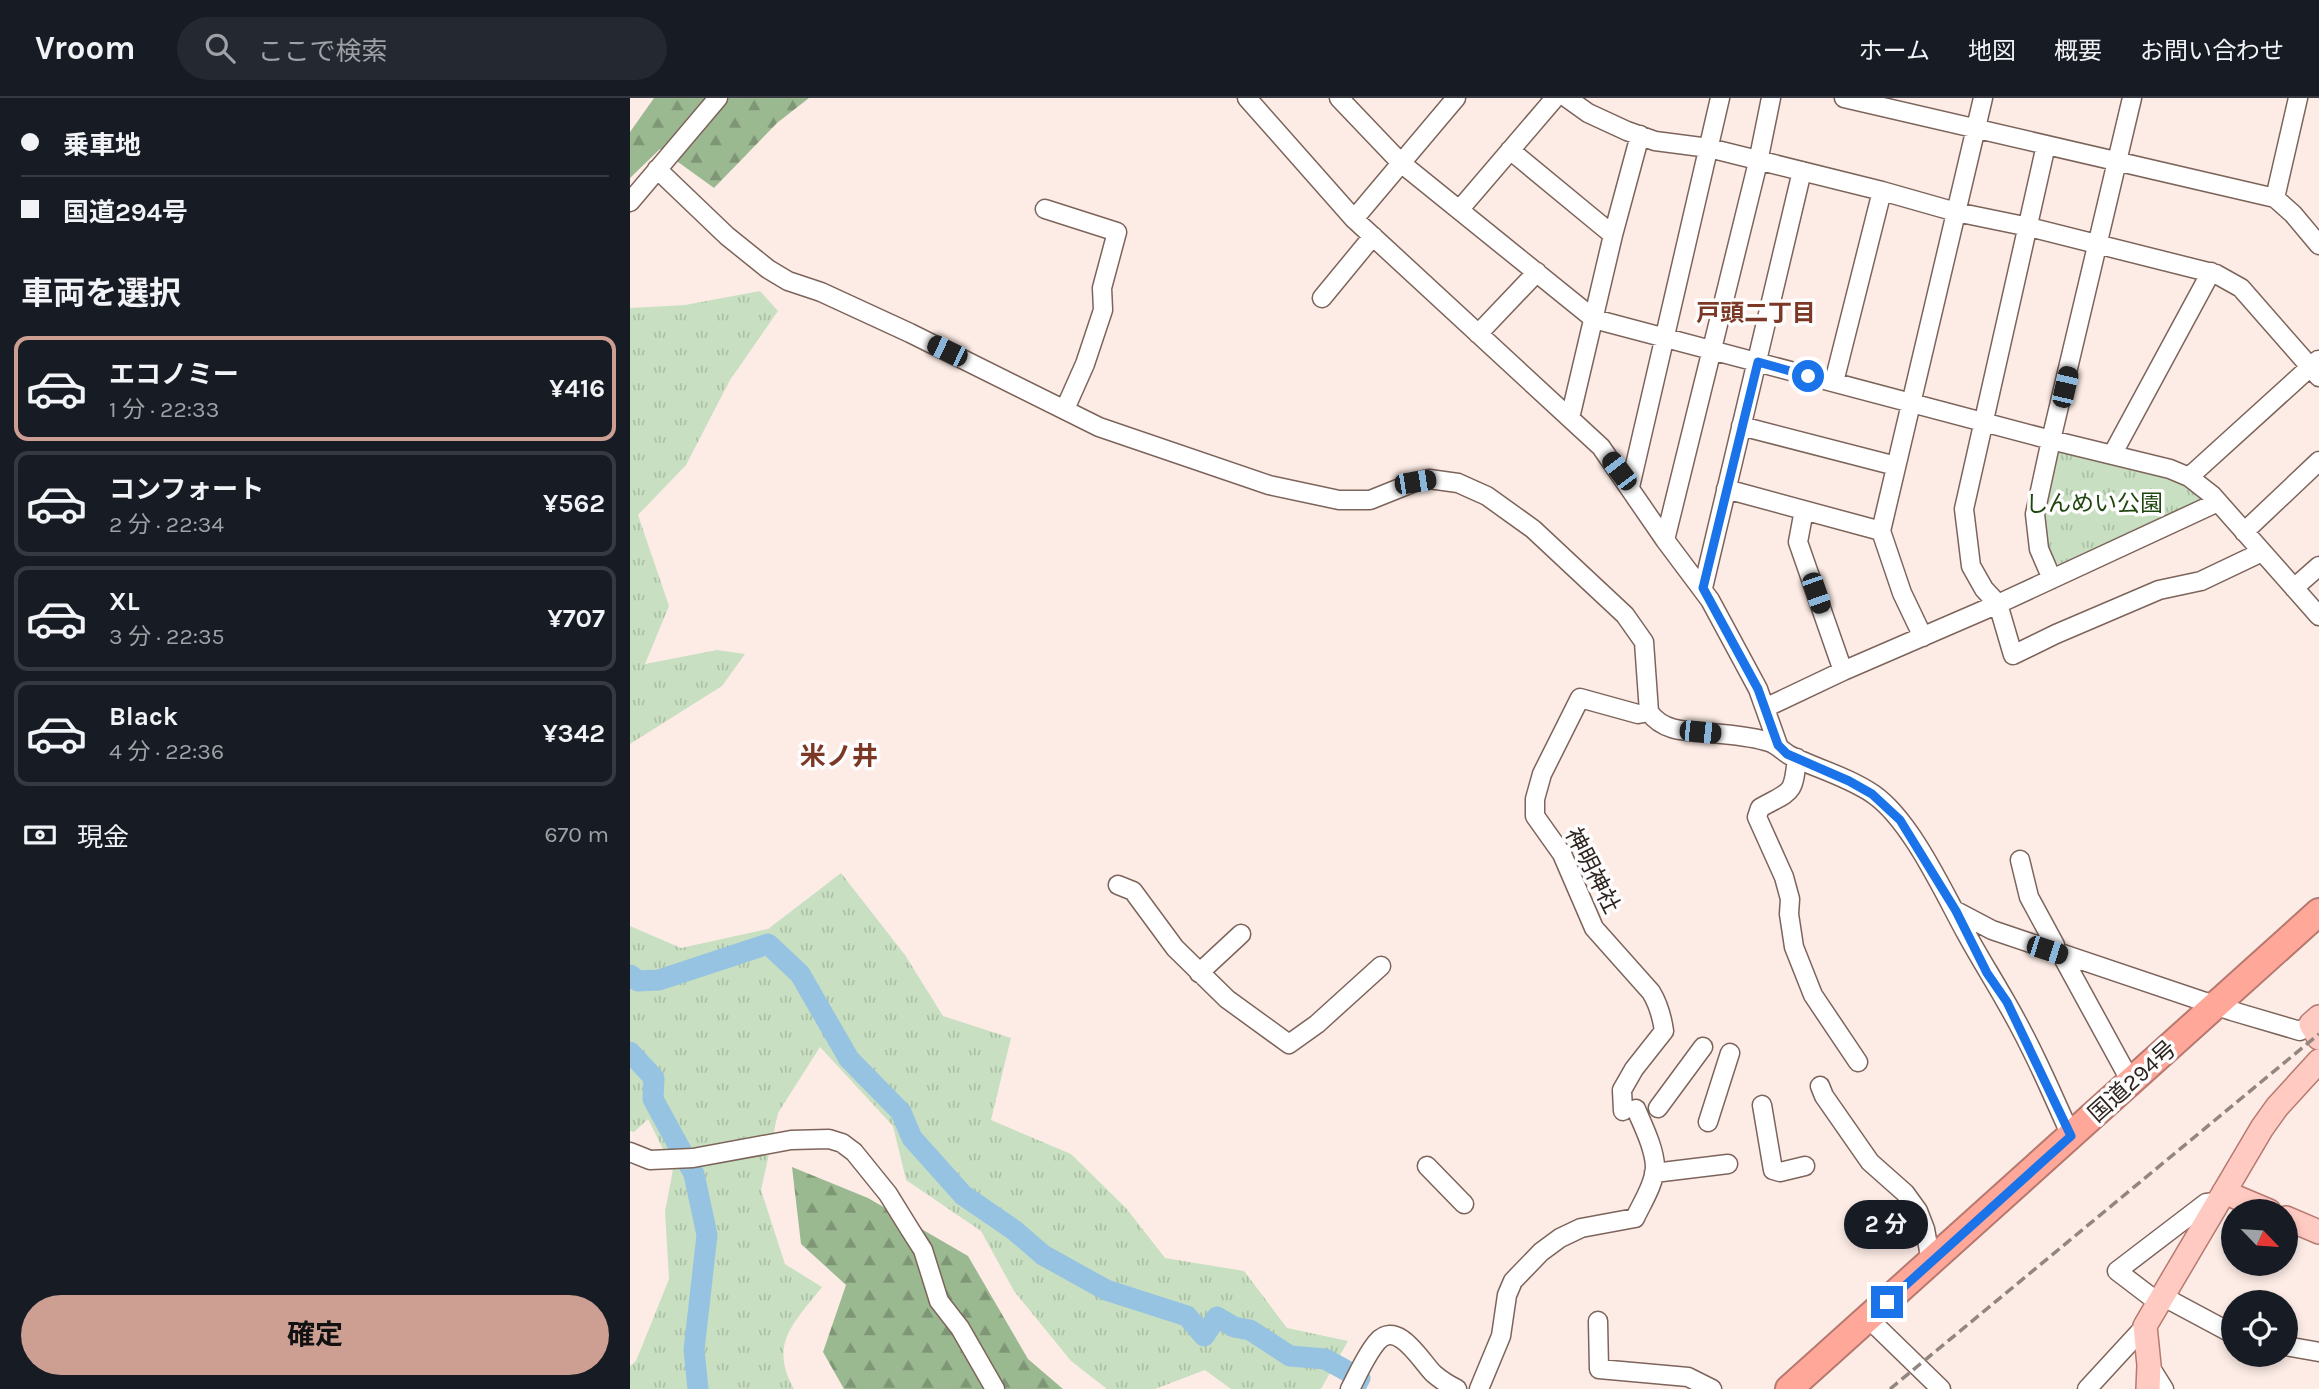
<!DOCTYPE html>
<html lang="ja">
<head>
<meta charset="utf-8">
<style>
  body { margin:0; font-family:Karla,"Noto Sans JP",sans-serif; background:#242831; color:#f1f3f6; height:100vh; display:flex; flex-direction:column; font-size:26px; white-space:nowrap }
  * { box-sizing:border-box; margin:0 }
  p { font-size:23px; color:#9ea1a6 }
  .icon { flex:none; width:38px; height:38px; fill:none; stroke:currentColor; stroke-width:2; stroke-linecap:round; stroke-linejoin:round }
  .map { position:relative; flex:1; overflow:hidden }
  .sheet { display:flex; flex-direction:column; background:#171b24; width:630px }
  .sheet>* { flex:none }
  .top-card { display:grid; align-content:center; height:154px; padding:0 21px; background:#171b24 }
  .needle { width:46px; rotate:115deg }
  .buttons { position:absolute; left:1591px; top:1101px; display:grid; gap:14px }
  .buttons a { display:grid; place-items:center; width:77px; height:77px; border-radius:50%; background:#171b24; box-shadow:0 4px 10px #0003; font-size:35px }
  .end { position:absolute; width:32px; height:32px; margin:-16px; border:9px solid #1a73e8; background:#fff; box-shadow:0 0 0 4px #fff }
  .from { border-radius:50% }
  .bubble { position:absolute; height:49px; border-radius:24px; background:#171b24; box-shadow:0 4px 10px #0003; font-size:23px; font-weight:700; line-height:49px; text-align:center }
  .car { position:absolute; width:21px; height:42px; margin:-21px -10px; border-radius:9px; box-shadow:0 0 5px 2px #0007; background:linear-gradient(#222 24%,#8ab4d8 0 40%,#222 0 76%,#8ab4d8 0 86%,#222 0) }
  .top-card b { display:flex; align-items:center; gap:24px; height:66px; font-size:26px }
  .top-card b+b { border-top:2px solid #363941 }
  .top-card i { width:18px; height:18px; background:#f1f3f6 }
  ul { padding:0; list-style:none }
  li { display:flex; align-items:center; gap:21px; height:105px; margin:0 14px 10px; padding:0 7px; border:4px solid #363941; border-radius:14px }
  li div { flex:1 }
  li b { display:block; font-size:26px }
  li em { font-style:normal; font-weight:700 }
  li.current { border-color:#cd9f93 }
  li>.icon { width:63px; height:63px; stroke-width:1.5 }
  h2 { padding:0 21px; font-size:32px; line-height:84px }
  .pay { display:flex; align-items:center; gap:18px; height:77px; padding:0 21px; font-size:26px }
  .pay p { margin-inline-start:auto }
  .button { display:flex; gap:14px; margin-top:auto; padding:14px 21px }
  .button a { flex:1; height:80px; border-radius:42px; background:#cd9f93; color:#111; font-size:28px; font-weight:700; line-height:80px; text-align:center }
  header { display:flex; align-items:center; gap:42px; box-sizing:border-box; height:98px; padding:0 35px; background:#171b24; border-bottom:2px solid #363941 }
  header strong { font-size:33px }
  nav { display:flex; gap:38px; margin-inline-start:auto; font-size:24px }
  .search { width:490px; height:63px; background:#242831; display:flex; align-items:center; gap:18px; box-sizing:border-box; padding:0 24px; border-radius:38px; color:#9ea1a6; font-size:26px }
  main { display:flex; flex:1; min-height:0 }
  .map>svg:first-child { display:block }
  .grass { fill:url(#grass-tufts) }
  .forest { fill:url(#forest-firs) }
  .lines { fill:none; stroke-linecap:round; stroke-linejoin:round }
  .river { stroke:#97c3e2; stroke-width:21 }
  .minor-casing { stroke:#7d645b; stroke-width:21 }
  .major-casing { stroke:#b6796f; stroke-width:26 }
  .highway-casing { stroke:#b6796f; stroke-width:30 }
  .minor { stroke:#fff; stroke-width:18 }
  .major { stroke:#ffcac2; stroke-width:23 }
  .highway { stroke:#ffa799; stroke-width:26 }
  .rail { stroke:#938681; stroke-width:3.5; stroke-dasharray:10 5; stroke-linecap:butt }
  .route { stroke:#1a73e8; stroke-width:9 }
  .labels { text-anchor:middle; stroke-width:7; stroke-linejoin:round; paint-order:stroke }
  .park-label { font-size:23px; fill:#1f460e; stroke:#fdfdfd }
  .street-label { font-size:23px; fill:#2e2420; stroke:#fdfdfd }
  .neighbourhood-label { font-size:24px; font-weight:bold; fill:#7c3825; stroke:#fdfdfd }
  .quarter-label { font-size:26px; font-weight:bold; fill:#7c3825; stroke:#fdfdfd }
</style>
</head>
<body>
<header>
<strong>Vroom</strong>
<div class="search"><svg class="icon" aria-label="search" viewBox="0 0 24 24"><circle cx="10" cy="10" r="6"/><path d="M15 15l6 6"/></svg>ここで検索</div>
<nav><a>ホーム</a><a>地図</a><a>概要</a><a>お問い合わせ</a></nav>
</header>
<main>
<section class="sheet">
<div class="top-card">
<b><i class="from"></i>乗車地</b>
<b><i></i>国道294号</b>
</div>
<h2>車両を選択</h2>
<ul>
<li class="current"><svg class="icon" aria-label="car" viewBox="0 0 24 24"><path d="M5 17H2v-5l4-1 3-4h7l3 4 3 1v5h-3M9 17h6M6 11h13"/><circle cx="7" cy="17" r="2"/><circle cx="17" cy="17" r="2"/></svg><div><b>エコノミー</b><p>1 分 · 22:33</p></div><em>¥416</em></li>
<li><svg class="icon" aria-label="car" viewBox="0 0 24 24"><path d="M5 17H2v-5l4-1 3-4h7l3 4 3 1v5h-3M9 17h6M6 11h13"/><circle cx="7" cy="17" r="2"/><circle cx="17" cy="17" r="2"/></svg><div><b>コンフォート</b><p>2 分 · 22:34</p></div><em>¥562</em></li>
<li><svg class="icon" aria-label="car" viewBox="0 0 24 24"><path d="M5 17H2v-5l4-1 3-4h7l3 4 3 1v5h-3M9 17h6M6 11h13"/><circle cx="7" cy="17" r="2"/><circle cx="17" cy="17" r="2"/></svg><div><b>XL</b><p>3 分 · 22:35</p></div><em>¥707</em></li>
<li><svg class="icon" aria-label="car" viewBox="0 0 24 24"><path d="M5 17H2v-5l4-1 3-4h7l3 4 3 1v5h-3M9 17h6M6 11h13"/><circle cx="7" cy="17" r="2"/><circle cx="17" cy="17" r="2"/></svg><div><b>Black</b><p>4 分 · 22:36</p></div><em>¥342</em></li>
</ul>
<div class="pay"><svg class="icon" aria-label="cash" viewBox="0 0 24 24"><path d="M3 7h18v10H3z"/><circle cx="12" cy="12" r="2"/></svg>現金<p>670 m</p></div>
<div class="button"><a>確定</a></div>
</section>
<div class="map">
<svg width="1689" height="1291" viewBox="0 0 1689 1291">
  <defs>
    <pattern id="grass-tufts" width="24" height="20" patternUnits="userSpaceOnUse" patternTransform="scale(1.75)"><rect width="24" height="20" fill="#c8e0c1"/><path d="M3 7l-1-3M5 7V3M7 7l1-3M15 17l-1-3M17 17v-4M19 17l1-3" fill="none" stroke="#acc0a6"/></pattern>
    <pattern id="forest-firs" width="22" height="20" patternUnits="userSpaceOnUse" patternTransform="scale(1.75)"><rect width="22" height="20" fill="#9bb991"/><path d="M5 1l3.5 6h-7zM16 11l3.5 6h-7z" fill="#7f9676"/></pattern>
  </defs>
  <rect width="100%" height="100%" fill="#fdece6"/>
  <path class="grass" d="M130,193L148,213L100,282L56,367L8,417L39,508L15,566L87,552L115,556L92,588L0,646V210L55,207Z
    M1421,342L1540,371L1588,404L1434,475L1413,445V407Z
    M211,775L275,857L313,918L381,940L361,1022L441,1056L496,1110L535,1160L614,1173L657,1230L718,1243L691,1291H601L575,1272L525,1291H477L441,1263L384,1193L351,1133L276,1082L263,1028L190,949L148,1015L131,1092L155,1166L192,1189C165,1224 138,1245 164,1291H0V1268L6,1263L39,1181L35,1114L43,1071L18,1021L4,1034L0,1033V828L51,850L138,831Z"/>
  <path class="forest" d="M24,0H179L147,25L84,90L30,51L0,80V34Z
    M162,1069L238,1100L338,1158L398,1261L433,1291H214L193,1254L216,1187L171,1146Z"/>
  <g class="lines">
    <path class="river" d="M0,877L8,883L29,882L138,846L170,876L219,961L271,1014L282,1040L333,1097L384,1132L413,1157L476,1192L557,1218L574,1238L587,1219L604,1229L620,1232L660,1258L695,1261L730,1280L724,1291
      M0,954L24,980L23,1001L64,1076L77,1137L64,1252L68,1291"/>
    <defs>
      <path id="minor" d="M617,0L724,121L971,349L1035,442L1080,502L1128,591L1148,647
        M709,0L771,65L964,221L1421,342L1540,371L1559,379L1582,397L1689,518
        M937,0L958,15L997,33L1025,43L1079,50L1252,93L1326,114L1399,129L1586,176L1611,190L1689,279
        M1214,0L1645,100L1663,116L1689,147
        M1416,47L1334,411L1341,468L1354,491L1368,506L1383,557L1426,536L1529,492L1571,483L1632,454
        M880,52L983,137
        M27,71L97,138L138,171L158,183L191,194L280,235L469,329L639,387L709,402H740L785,384L799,381L828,385L857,398L903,431L995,517L1014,544L1019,614C1034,635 1059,633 1082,635C1101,637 1121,638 1139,644C1148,647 1153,654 1161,658C1188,671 1218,679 1243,696C1281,722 1314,795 1336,835C1349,859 1363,881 1376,904C1401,947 1421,993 1441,1038
        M1645,100L1668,0
        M0,104L88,0
        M415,111L487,134L472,190L473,212L455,266L435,311
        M830,111L925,0
        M724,121L826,0
        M692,200L743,138
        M848,236L907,174
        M1204,284L1252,93
        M940,320L983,137L1010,37
        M1111,328L1266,368
        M1482,357L1581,174
        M1559,379L1688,262
        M1000,389L1090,0
        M1096,391L1251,433
        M1174,412L1168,444L1213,573
        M1614,434L1689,363
        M1035,442L1128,64L1141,0
        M1422,481L1409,451L1405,416L1421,342L1502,0
        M1073,490L1172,73
        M1664,490L1689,468
        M1293,539L1272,495L1251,433L1353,0
        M1135,610L1213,573L1368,506L1588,404
        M1167,660C1163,698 1162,692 1130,710L1127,719L1154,779L1160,801L1159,816L1164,849L1183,897L1228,964
        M1390,762L1399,799L1425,847
        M488,787L503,793L545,850L597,901L659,946L687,926L751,868
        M1326,813L1362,832L1602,913L1670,933L1681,926
        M1431,856L1501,984
        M569,875L611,836
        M1190,988L1194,998L1240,1064L1275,1095L1288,1113L1295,1131L1301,1164
        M1132,1007L1143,1072L1150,1074L1175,1068
        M1028,1010L1073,949
        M993,1013L992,992L1004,971L1034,933C1032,919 1029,907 1021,894L964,830L932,756L905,718V701L912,676L950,600L1008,616L1019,614
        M1078,1024L1100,955
        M0,1054L20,1062L63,1060L161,1042L199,1041L212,1045L224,1054L258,1096L279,1130L293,1152L309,1203L330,1230L365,1291
        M797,1068L834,1106
        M1024,1075L1098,1066
        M1532,1198L1603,1236
        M1529,1205L1487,1173L1576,1105L1588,1104
        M1239,1221L1311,1291
        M968,1223L969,1271L1058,1279L1082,1291
        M1656,1248L1689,1254
        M1519,1267L1534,1291
        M720,1291C728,1276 736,1257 747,1244C768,1220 792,1265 804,1276C811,1282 819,1287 827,1291
        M849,1291L871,1238L877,1197L883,1183L911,1154L930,1140L951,1130L1005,1120C1012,1105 1025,1085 1025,1068C1024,1049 1013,1028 1006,1011
        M1457,1291L1515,1228"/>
      <path id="major" d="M1689,919L1681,926L1689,940
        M1594,1094L1639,1113
        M1656,1120L1689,1134
        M1518,1291L1519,1267L1515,1228L1632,1030L1647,1009L1689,963"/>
      <path id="highway" d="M1159,1291L1689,814"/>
    </defs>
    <use href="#minor" class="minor-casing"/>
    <use href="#major" class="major-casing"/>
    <use href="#highway" class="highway-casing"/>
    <use href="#minor" class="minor"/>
    <use href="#major" class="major"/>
    <use href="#highway" class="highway"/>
    <path class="rail" d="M1260,1291L1689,936"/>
  </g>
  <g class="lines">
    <path class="route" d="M1178,278L1128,264L1073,490L1128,591L1148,647L1157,656L1219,683L1242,696L1270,722L1326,813L1357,875L1377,904L1441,1038L1257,1204"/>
  </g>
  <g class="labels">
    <g class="park-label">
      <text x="1464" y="413">しんめい公園</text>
    </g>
    <g class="street-label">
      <text transform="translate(963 772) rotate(63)" y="8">神明神社</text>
      <text transform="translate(1502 983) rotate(-42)" y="8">国道294号</text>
    </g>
    <g class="neighbourhood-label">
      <text x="1126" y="223">戸頭二丁目</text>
    </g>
    <g class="quarter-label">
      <text x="209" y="667">米ノ井</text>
    </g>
  </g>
</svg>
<div class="buttons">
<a><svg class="needle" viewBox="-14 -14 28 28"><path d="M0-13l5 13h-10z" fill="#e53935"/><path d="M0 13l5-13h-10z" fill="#9ea1a6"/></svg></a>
<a><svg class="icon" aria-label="locate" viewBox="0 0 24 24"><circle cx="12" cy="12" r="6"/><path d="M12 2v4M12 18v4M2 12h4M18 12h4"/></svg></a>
</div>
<i class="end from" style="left:1178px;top:278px"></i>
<i class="end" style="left:1257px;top:1204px"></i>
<div class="bubble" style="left:1214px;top:1102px;width:84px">2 分</div>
<i class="car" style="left:317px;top:253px;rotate:296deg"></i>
<i class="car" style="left:1435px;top:289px;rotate:13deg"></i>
<i class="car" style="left:989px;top:373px;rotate:323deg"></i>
<i class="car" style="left:785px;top:384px;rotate:81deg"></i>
<i class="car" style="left:1186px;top:495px;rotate:161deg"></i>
<i class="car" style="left:1070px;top:634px;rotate:96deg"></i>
<i class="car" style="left:1417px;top:852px;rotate:108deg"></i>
</div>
</main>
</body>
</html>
